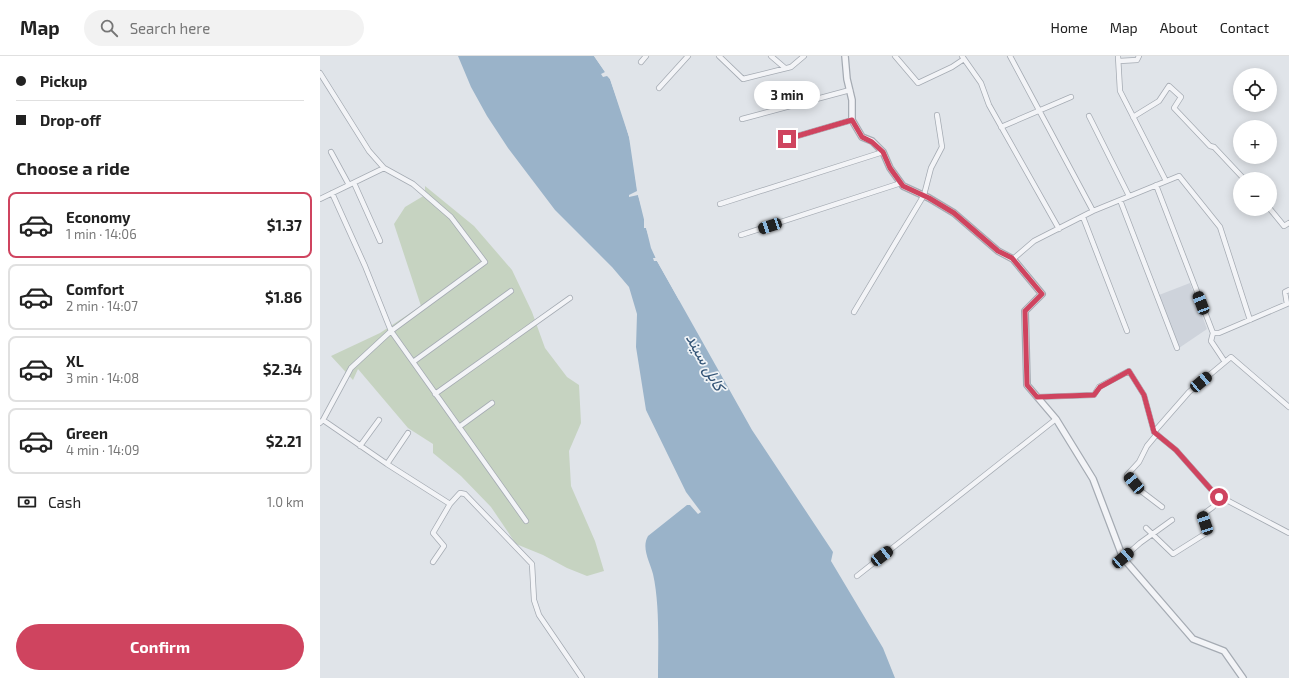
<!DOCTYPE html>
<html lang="en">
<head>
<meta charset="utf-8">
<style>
  body { margin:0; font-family:"Exo 2",Vazirmatn,sans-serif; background:#f2f2f2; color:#222; height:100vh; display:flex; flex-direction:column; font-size:15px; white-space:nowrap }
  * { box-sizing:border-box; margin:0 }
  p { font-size:13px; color:#767676 }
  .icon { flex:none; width:22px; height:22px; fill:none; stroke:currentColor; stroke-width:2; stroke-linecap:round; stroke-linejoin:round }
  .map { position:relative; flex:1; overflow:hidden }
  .panel { display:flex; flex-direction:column; background:#fff; width:320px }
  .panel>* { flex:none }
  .top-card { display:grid; align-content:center; height:88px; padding:0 16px; background:#fff }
  .tools { position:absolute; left:913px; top:12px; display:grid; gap:8px }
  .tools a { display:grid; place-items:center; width:44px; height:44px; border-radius:50%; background:#fff; box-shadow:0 2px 10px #0003; font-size:20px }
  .end { position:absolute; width:18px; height:18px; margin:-9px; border:5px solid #cf445f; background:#fff; box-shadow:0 0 0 2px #fff }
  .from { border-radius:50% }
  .bubble { position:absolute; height:28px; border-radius:14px; background:#fff; box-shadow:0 2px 10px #0003; font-size:13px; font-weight:700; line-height:28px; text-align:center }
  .car { position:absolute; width:12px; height:24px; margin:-12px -6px; border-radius:5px; box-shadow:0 0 3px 1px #0007; background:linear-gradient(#222 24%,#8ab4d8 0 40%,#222 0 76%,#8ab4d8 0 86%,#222 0) }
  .top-card b { display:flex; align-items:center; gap:14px; height:38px; font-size:15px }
  .top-card b+b { border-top:1px solid #e0e0e0 }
  .top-card i { width:10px; height:10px; background:#222 }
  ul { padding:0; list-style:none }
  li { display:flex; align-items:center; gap:12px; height:66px; margin:0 8px 6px; padding:0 8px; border:2px solid #e0e0e0; border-radius:8px }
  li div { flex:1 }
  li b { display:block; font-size:15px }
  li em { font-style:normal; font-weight:700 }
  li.active { border-color:#cf445f }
  li>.icon { width:36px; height:36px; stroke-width:1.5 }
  h2 { padding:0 16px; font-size:18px; line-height:48px }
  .pay { display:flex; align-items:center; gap:10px; height:44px; padding:0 16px; font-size:15px }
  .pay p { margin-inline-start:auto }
  .action { display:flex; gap:8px; margin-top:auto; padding:8px 16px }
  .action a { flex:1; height:46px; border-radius:24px; background:#cf445f; color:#fff; font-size:16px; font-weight:700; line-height:46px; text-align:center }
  header { display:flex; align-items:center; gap:24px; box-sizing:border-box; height:56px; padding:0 20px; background:#fff; border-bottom:1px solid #e0e0e0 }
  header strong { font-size:19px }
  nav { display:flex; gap:22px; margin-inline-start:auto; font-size:14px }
  .search { width:280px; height:36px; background:#f2f2f2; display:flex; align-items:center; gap:10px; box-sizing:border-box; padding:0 14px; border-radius:22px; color:#767676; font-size:15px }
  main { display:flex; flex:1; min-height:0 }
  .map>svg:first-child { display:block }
  .built { fill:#ced3db }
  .green { fill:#c6d3c1 }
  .water { fill:#9ab3c9 }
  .pier { fill:#e0e4e9 }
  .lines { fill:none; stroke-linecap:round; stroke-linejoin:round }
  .minor-casing { stroke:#a5abb3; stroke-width:6 }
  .tertiary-casing { stroke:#a5abb3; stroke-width:8 }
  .minor { stroke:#f3f4f7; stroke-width:4.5 }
  .tertiary { stroke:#f3f4f7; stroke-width:5.5 }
  .route { stroke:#cf445f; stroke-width:5 }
  .labels { text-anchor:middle; stroke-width:3.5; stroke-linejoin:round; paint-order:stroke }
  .water-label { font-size:16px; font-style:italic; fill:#325375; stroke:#eff3f6 }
</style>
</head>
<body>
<header>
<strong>Map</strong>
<div class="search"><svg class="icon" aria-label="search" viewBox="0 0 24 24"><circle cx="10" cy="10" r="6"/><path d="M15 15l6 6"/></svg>Search here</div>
<nav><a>Home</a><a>Map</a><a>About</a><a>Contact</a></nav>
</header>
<main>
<section class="panel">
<div class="top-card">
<b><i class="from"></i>Pickup</b>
<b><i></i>Drop-off</b>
</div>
<h2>Choose a ride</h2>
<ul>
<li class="active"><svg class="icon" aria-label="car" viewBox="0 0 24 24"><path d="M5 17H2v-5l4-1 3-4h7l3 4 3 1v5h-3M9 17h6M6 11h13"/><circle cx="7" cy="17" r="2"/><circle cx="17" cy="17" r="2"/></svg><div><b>Economy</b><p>1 min · 14:06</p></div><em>$1.37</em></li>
<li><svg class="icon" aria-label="car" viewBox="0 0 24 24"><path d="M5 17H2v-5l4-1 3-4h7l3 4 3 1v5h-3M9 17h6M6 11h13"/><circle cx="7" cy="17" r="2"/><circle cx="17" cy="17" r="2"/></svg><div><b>Comfort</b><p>2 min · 14:07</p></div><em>$1.86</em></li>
<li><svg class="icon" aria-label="car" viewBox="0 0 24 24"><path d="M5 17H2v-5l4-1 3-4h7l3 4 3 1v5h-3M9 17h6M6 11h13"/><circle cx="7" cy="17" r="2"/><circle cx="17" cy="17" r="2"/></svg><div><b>XL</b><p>3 min · 14:08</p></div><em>$2.34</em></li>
<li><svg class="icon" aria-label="car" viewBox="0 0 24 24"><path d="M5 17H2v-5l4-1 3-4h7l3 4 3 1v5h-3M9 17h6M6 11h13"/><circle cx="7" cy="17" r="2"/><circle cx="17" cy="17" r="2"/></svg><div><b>Green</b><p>4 min · 14:09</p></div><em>$2.21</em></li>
</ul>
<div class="pay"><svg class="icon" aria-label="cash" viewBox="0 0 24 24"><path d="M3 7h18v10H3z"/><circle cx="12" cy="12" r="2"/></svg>Cash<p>1.0 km</p></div>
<div class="action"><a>Confirm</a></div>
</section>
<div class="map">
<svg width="969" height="622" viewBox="0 0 969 622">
  <rect width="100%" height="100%" fill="#e0e4e9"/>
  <path class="built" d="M870,227L887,273L859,292L839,239Z"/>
  <path class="green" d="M105,130L154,170L192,214L212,256L225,292L247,321L259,329L261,367L249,395L251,430L275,485L284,515L267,520L247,512L223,499L196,488L171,451L141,420L113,397V388L88,372L38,313L33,324L11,300L60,277L101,250L74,168L85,151L105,139Z"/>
  <path class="water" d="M138,0H274L290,23L304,63L311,88L318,139L331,192L337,205L432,374L513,496L511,505L563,592L575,622H338C338,590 340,549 333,518C330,506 321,492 328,480L367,449H370L378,458L381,456L366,436L326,354L316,291L317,258L309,231L292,211L235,154L188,92L167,60L151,31Z"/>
  <path class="pier" d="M274,0H277L291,23L306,62L313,88L319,135L333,191L361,244H359L337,205H334L333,202H336L326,172H324V159L318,139L309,141V139L317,135L309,81L290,23L287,20L283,21L281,18L285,16Z"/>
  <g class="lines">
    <defs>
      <path id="minor" d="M399,0L423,23L471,11L484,0
        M451,0L465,12
        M575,0L598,27L632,11L644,3
        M642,0L661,27L669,49L739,173
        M690,0L773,155
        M798,0L800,35L846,125
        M799,5L817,4L819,0
        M321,6L326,0
        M0,17L49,95L64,112L93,128L131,161L165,206L71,275L31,312L3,364
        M339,32L368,0
        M769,60L809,140
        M813,61L839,45L849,30L861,41L854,52L890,90L894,91L924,123
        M422,63L530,34
        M681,71L751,41
        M467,83L532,64
        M11,96L29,129
        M34,127L60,185
        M836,129L893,277L891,285L905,306
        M12,137L45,210L71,275L206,465
        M0,143L64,112
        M800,144L857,292
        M400,148L563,96
        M950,153L964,170L969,167
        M763,161L807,275
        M421,179L581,127
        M693,203L714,185L773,155L859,120L900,171L930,264
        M534,256L604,139L611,112L622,91L617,59
        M893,277H899L967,248L965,236L969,234
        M93,306L191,235
        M115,338L250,242
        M717,341L774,339L779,331L809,315L824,339L834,376L869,336L911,301L969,351
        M0,367L3,364L67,408L130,448L140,437L145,438L212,508L214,544L219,559L262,622
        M139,371L172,347
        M834,376L856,394L895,438L969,477
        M837,378L827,390L819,406L807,419L821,435L842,451
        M40,390L59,364
        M67,408L88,377
        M826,472L853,498L888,476L882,459L893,451L899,441
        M803,502L820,487L852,464
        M113,506L124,490L113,477L130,448
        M537,520L736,363"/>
      <path id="tertiary" d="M525,0L527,23L532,44V64L542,81L552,85L563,96L570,112L583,130L609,142L634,157L678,195L693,203L722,238L705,255L707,329L736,363L773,423L803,502L873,583L904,595L923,622"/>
    </defs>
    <use href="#minor" class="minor-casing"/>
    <use href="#tertiary" class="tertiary-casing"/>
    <use href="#minor" class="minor"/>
    <use href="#tertiary" class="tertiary"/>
  </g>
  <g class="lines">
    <path class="route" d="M467,83L532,64L542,81L552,86L563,96L570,112L583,130L609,142L634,157L678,195L692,202L722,238L705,255L707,329L717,341L774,339L780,331L809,315L824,339L834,376L856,394L895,438L899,441"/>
  </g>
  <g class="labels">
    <g class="water-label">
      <text transform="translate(386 306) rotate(61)" y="6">کابل سيند</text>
    </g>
  </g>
</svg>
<div class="tools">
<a><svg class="icon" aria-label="locate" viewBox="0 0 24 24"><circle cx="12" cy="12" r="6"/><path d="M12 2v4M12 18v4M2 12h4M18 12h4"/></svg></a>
<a>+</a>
<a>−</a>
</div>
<i class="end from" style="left:899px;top:441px"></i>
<i class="end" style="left:467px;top:83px"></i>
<div class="bubble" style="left:434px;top:25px;width:66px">3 min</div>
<i class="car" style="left:450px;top:170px;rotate:252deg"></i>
<i class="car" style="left:881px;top:247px;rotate:339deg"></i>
<i class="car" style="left:881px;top:326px;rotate:50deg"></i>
<i class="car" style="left:814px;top:427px;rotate:320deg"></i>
<i class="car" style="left:885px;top:467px;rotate:341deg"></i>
<i class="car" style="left:562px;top:500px;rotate:52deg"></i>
<i class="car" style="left:803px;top:502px;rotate:49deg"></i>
</div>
</main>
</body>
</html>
